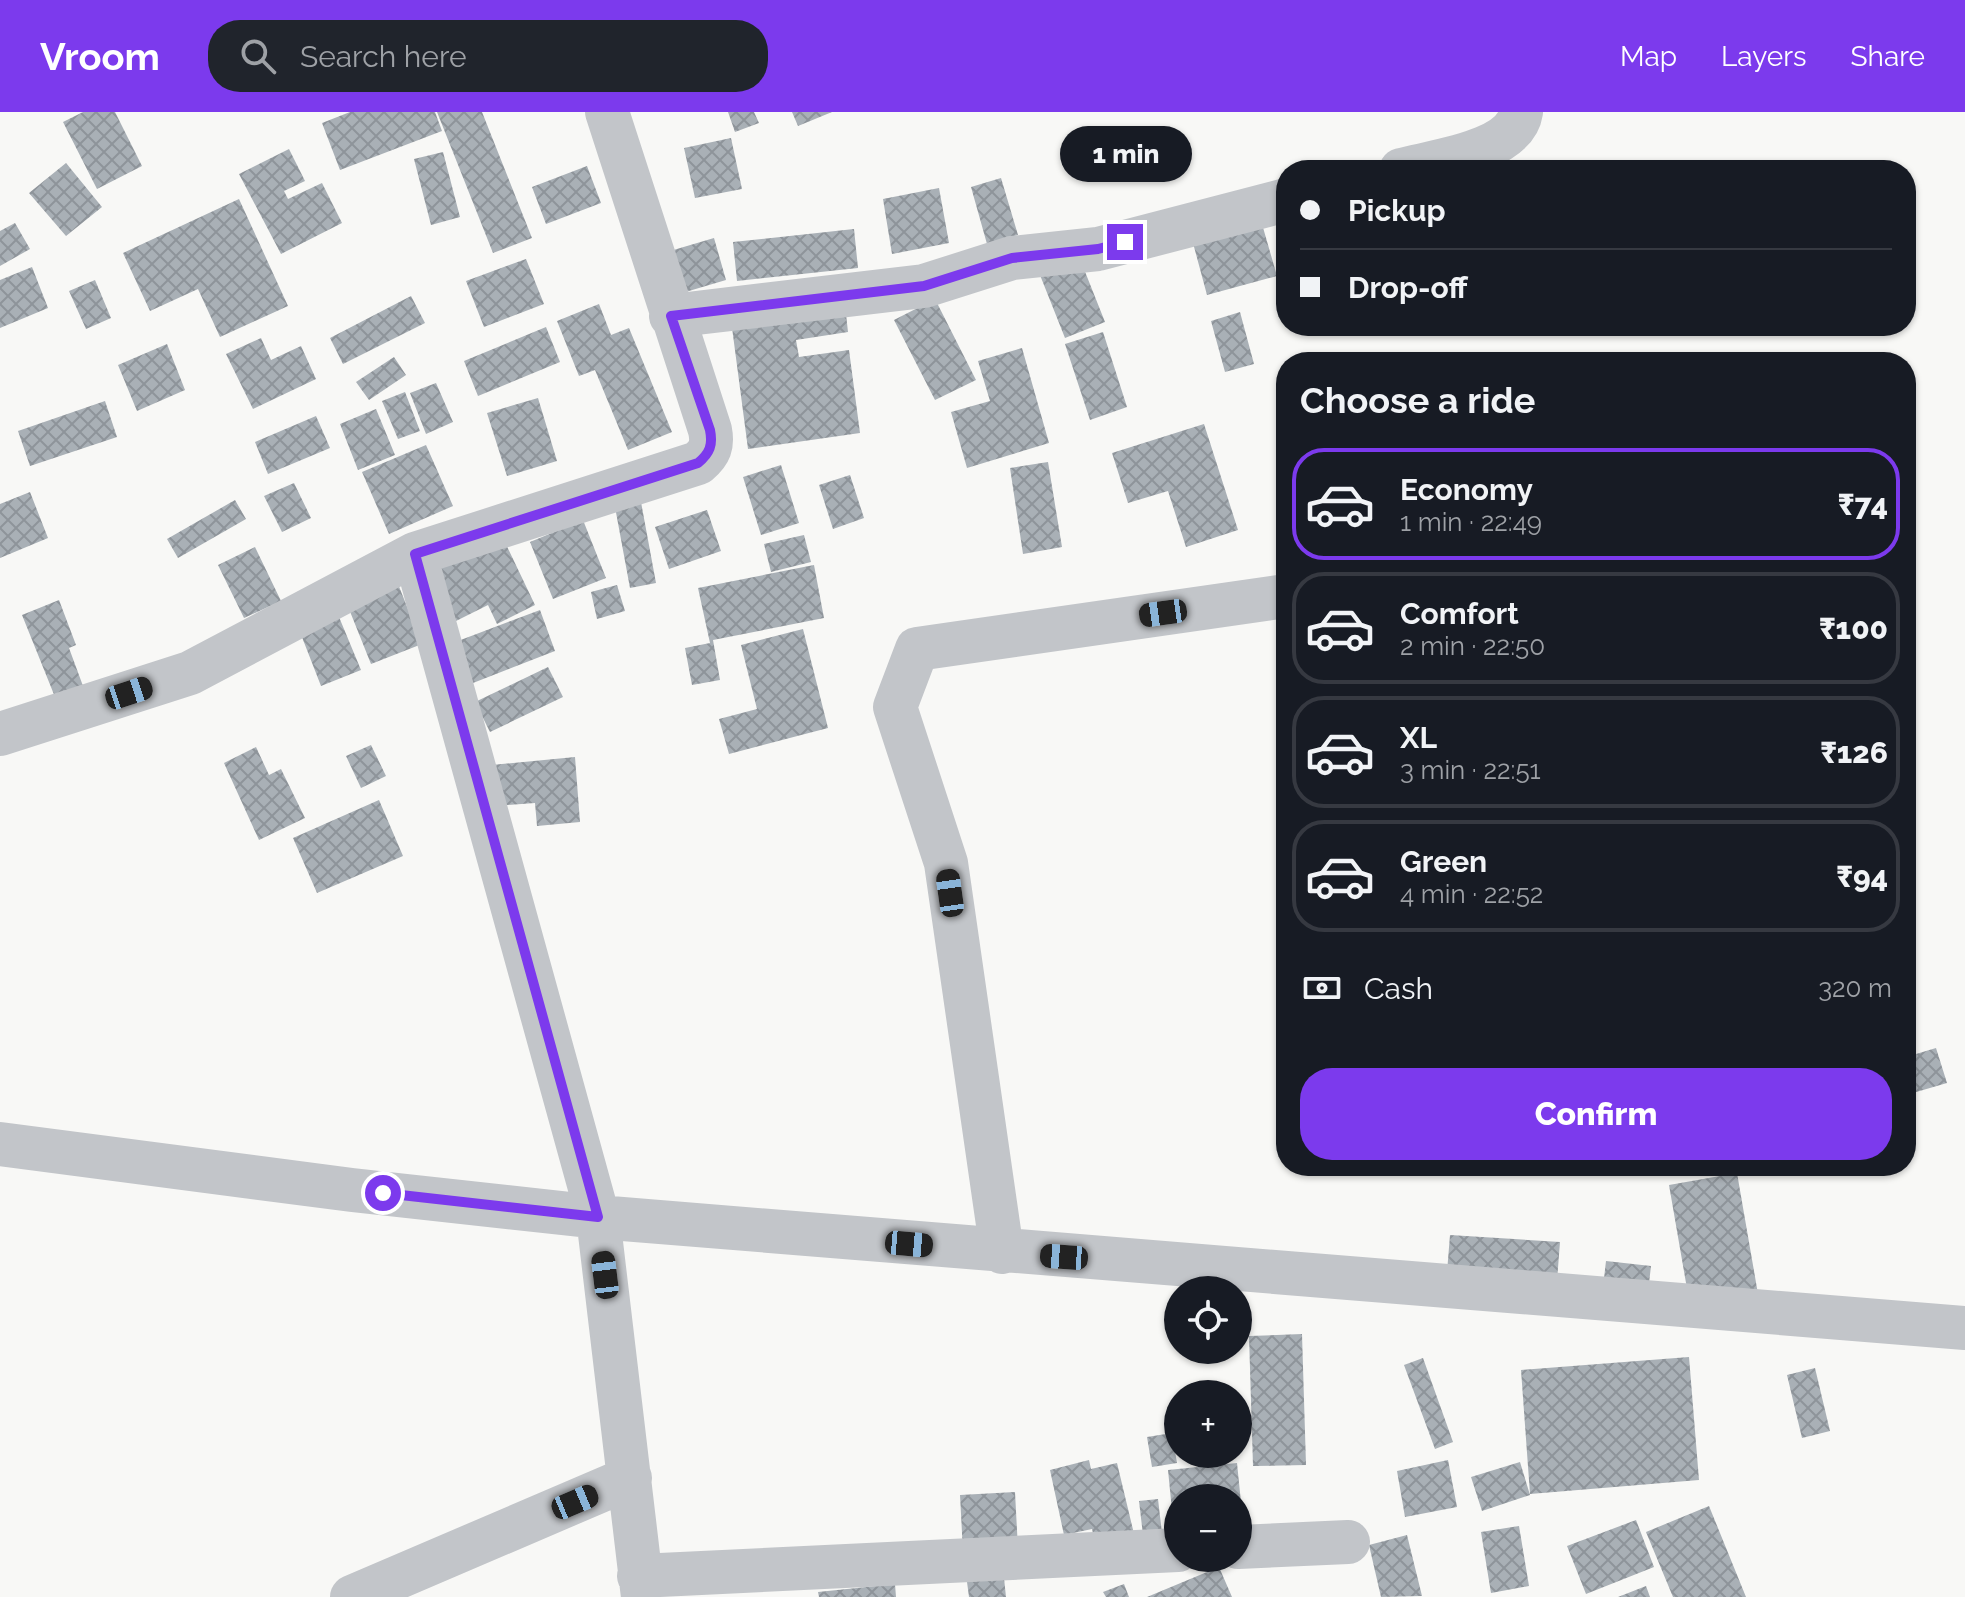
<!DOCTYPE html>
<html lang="en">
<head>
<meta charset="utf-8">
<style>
  body { margin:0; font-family:Raleway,sans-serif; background:#20242c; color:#f1f3f6; height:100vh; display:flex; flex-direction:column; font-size:30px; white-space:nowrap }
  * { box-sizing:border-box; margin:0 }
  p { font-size:26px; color:#9ea1a6 }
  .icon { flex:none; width:44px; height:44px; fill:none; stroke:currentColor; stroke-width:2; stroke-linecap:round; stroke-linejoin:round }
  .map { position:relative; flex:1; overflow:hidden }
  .drawer { position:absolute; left:1276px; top:240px; width:640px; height:824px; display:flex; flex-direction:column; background:#171b24; border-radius:32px; box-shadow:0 2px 6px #0004 }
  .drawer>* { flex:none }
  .top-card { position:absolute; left:1276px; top:48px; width:640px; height:176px; border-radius:32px; box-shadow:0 2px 6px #0004; display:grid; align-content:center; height:176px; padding:0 24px; background:#171b24 }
  .tools { position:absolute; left:1164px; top:1164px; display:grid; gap:16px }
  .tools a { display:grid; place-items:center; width:88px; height:88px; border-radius:50%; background:#171b24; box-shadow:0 2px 6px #0004; font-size:40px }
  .end { position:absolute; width:36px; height:36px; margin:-18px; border:10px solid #7c3aed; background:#fff; box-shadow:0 0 0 4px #fff }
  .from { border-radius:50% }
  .bubble { position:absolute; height:56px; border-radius:28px; background:#171b24; box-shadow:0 2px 6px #0004; font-size:26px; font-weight:800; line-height:56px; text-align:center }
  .car { position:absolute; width:24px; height:48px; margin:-24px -12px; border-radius:10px; box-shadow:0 0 6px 2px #0007; background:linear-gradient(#222 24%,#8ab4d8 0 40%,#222 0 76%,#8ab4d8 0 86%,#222 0) }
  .top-card b { display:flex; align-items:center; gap:28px; height:76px; font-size:30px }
  .top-card b+b { border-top:2px solid #363941 }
  .top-card i { width:20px; height:20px; background:#f1f3f6 }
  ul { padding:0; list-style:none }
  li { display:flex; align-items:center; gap:24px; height:112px; margin:0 16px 12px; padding:0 8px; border:4px solid #363941; border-radius:32px }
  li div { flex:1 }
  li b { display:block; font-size:30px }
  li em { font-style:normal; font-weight:800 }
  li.on { border-color:#7c3aed }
  li>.icon { width:72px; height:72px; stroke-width:1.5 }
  h2 { padding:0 24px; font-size:36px; line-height:96px }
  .pay { display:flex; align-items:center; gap:20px; height:88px; padding:0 24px; font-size:30px }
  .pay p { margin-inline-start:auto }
  .action { display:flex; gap:16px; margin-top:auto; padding:16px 24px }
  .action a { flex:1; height:92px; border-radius:32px; background:#7c3aed; color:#fff; font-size:32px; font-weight:800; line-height:92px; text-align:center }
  header { display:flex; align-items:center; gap:48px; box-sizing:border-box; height:112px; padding:0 40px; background:#7c3aed; color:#fff }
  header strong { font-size:38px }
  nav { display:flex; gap:44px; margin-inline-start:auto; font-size:28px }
  .search { width:560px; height:72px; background:#20242c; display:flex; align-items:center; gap:20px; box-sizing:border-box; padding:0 28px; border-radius:32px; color:#9ea1a6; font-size:30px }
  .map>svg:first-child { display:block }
  .building { fill:url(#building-cross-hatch) }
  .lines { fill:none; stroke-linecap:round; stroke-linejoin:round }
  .minor { stroke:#c2c5c9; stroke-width:44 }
  .route { stroke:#7c3aed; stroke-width:10 }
</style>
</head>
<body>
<header>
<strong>Vroom</strong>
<div class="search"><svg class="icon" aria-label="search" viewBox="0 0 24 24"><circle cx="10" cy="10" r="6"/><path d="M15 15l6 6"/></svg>Search here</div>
<nav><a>Map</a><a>Layers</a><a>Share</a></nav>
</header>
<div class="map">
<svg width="1965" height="1485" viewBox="0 0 1965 1485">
  <defs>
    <pattern id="building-cross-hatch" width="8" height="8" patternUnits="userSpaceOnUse" patternTransform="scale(2)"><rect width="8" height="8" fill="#a9b0b6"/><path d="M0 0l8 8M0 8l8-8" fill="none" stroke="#8e949a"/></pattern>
  </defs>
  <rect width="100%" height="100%" fill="#f8f8f6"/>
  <path class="building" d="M83,0H115L142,54L97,77L63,10Z
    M350,0H435L442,19L340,58L322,11Z
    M437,0H482L532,126L493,141Z
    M728,0H754L759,11L735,20Z
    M792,0H832L798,14Z
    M731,26L742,77L695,86L684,36Z
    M289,37L305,69L284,79L288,87L322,71L342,111L281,142L239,62Z
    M443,40L460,105L431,113L414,47Z
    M66,51L102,95L66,124L29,81Z
    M587,54L601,91L546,112L532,75Z
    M1001,66L1018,123L987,132L971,75Z
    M939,76L949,131L892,142L883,87Z
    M239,87L288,194L220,225L198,177L150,199L123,141Z
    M15,111L30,137L0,154V119Z
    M1262,112L1277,164L1207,183L1193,131Z
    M854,117L858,156L737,169L733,130Z
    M714,126L726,168L672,184L660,142Z
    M1078,142L1105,210L1065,226L1038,158Z
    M526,147L544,192L484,215L466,169Z
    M32,155L48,196L0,216V168Z
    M95,168L111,206L86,217L69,179Z
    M411,184L425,211L343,252L330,226Z
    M935,187L976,268L935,288L894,208Z
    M599,192L611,223L629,216L672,320L628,338L595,258L579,264L557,209Z
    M845,193L848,220L796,228L799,245L849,238L860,321L748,337L731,208Z
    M1240,200L1254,252L1225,260L1211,209Z
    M546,215L560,250L478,284L464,249Z
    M1103,220L1127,295L1090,308L1065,232Z
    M261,226L271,248L301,234L316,267L253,297L226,242Z
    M167,232L185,278L137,299L118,253Z
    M1022,236L1049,331L967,356L951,300L990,289L978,249Z
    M394,245L406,263L369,288L356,270Z
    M436,271L453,310L426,322L410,281Z
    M405,280L420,319L398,327L382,289Z
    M538,286L557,349L507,364L487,301Z
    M105,289L117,325L30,354L18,319Z
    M376,297L395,343L358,358L340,312Z
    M316,304L330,336L268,362L255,330Z
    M1204,312L1238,418L1186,435L1168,379L1128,391L1112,341Z
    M426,333L453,394L389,422L362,360Z
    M1048,350L1062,435L1023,442L1010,356Z
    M781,353L799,411L761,423L743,365Z
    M850,363L864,406L833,417L819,373Z
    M294,371L311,406L282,420L264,384Z
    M30,380L48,426L0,446V392Z
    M235,388L246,407L178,446L167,427Z
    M641,390L656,471L630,476L615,395Z
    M707,398L721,439L669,457L655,415Z
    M583,408L606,466L553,487L530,430Z
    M804,423L811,450L771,460L764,432Z
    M503,426L535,493L497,512L488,493L456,509L432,460Z
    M255,435L281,489L244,506L218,453Z
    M814,453L824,506L713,528L720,568L692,573L685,536L710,531L698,476Z
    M398,472L422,532L371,552L347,492Z
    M617,473L625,499L597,507L591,480Z
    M59,488L76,533L69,536L83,574L55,585L22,503Z
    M540,498L555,539L473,571L458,529Z
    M339,505L361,558L321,574L300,520Z
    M803,517L828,616L729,642L719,607L757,597L741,533Z
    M548,555L563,585L490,620L475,590Z
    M371,633L386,664L361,676L346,644Z
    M256,635L269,663L281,657L305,706L259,728L224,651Z
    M575,645L580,710L537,714L535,691L494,694L491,653Z
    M379,688L403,744L317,781L293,726Z
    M1936,936L1947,971L1906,983V945Z
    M1737,1061L1758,1182L1690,1194L1669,1073Z
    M1450,1123L1560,1130L1557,1169L1447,1160Z
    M1606,1149L1651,1154L1648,1180L1603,1175Z
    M1302,1222L1306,1353L1253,1354L1249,1224Z
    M1689,1245L1699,1368L1530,1382L1521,1258Z
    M1423,1246L1453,1330L1435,1337L1404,1253Z
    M1815,1256L1830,1319L1802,1326L1787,1263Z
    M1172,1321L1177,1351L1152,1355L1147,1325Z
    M1089,1348L1091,1357L1117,1351L1135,1426L1096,1435L1092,1417L1064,1423L1050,1358Z
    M1448,1348L1457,1395L1405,1405L1397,1359Z
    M1520,1350L1530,1383L1482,1399L1471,1365Z
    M1237,1351L1243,1410L1238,1411V1386H1178V1428L1175,1429L1168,1358Z
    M1015,1380L1018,1437L963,1440L960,1383Z
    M1158,1387L1162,1421L1143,1423L1139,1389Z
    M1709,1394L1746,1485H1673L1646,1420Z
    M1636,1408L1654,1455L1586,1482L1567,1434Z
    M1519,1414L1529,1474L1491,1481L1481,1420Z
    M1407,1423L1422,1484L1381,1485L1369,1433Z
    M1219,1455L1232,1485H1147Z
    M1004,1466L1006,1485H969L967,1470Z
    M895,1472L896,1485H819L818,1480Z
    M1124,1472L1129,1485H1106L1103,1480Z
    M1646,1474L1650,1485H1618Z"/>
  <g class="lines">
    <path class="minor" d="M1401,58C1435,49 1515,40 1521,0
      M671,204L924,174L1012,146L1098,137L1286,88
      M415,442L598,1105L643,1485
      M0,622L190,561L415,442L698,351C710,341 713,333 710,318L607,0
      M0,1032L352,1078L598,1105L1965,1216
      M1002,1140L946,751L895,595L917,537L1286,484
      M1238,1435L1348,1430
      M639,1464L1178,1438
      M352,1485L630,1366"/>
  </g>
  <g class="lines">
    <path class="route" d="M383,1081L598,1105L415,442L698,351C710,341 713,333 710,318L671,204L924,174L1012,146L1098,137L1125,130"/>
  </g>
</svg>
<div class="tools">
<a><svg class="icon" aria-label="locate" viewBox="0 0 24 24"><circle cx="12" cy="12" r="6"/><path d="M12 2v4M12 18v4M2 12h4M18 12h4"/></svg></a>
<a>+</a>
<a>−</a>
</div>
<i class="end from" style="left:383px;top:1081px"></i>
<i class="end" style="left:1125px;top:130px"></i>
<div class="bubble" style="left:1060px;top:14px;width:132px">1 min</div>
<i class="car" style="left:1163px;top:501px;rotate:262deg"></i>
<i class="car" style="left:129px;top:581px;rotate:72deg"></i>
<i class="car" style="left:950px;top:781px;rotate:352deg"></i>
<i class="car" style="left:909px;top:1132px;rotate:95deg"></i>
<i class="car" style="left:1064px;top:1145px;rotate:274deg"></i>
<i class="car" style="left:605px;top:1163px;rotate:353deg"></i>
<i class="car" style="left:575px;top:1390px;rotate:67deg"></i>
<div class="top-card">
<b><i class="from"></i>Pickup</b>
<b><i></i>Drop-off</b>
</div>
<section class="drawer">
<h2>Choose a ride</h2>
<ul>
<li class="on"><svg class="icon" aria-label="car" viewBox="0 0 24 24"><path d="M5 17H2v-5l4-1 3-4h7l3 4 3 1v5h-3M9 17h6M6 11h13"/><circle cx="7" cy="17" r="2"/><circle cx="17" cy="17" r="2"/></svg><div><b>Economy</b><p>1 min · 22:49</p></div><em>₹74</em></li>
<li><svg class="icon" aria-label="car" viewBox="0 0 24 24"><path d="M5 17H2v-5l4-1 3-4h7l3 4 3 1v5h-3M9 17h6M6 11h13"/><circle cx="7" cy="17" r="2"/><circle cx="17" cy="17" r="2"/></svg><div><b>Comfort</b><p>2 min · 22:50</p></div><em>₹100</em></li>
<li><svg class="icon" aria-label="car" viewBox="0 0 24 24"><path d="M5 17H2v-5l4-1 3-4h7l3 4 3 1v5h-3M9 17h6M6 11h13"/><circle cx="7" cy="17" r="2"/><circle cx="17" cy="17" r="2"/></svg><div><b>XL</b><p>3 min · 22:51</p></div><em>₹126</em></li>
<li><svg class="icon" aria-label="car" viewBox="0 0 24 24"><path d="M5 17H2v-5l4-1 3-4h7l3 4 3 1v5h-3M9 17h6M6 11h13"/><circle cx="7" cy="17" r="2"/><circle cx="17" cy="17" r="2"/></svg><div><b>Green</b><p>4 min · 22:52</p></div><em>₹94</em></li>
</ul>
<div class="pay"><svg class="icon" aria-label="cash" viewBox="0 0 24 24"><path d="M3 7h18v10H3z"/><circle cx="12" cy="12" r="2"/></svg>Cash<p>320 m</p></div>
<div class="action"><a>Confirm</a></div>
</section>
</div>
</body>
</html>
